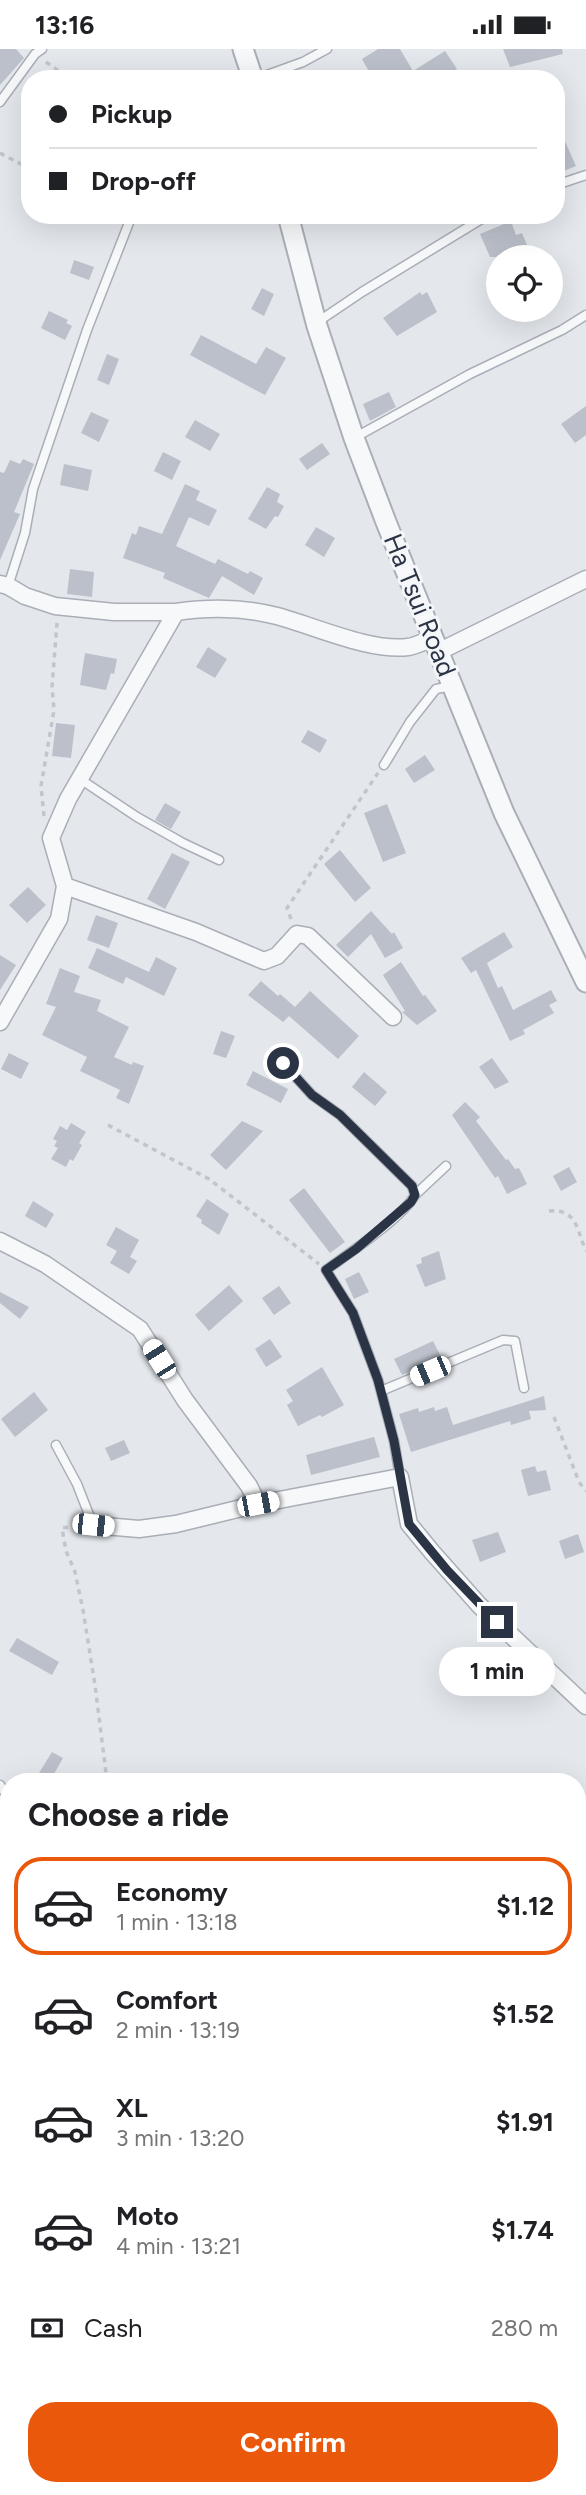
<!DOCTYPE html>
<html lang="en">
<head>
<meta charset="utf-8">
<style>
  body { margin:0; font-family:Figtree,sans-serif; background:#f6f6f6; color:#202124; height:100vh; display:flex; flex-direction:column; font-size:26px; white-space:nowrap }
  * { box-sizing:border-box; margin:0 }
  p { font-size:23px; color:#757577 }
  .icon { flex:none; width:38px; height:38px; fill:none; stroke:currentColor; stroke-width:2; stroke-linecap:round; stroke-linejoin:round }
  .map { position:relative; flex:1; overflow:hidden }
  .panel { position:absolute; left:0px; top:1724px; width:586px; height:723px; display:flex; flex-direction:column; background:#fff; border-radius:28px 28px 0 0; box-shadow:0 7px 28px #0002 }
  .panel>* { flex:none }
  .banner { position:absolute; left:21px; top:21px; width:544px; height:154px; border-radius:28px; box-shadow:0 7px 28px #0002; display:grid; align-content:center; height:154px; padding:0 28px; background:#fff }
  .controls { position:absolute; left:486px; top:196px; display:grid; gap:14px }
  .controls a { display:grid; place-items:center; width:77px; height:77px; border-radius:50%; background:#fff; box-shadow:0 7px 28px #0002; font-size:35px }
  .end { position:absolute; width:32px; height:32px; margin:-16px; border:9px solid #2b3445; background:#fff; box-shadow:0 0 0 4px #fff }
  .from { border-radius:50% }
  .bubble { position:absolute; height:49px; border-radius:24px; background:#fff; box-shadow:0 7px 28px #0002; font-size:23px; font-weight:700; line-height:49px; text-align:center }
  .car { position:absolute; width:21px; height:42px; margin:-21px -10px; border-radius:9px; box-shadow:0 0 5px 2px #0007; background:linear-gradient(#fff 24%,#345 0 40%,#fff 0 76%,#345 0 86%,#fff 0) }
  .banner b { display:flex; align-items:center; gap:24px; height:66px; font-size:26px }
  .banner b+b { border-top:2px solid #e0e0e0 }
  .banner i { width:18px; height:18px; background:#202124 }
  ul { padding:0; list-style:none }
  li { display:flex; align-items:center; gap:21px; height:98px; margin:0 14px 10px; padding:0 14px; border:4px solid transparent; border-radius:28px }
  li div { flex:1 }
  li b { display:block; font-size:26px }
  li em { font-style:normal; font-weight:700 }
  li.on { border-color:#ea580c }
  li>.icon { width:63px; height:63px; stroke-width:1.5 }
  h2 { padding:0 28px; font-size:32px; line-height:84px }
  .pay { display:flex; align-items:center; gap:18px; height:77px; padding:0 28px; font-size:26px }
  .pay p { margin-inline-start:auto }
  .cta { display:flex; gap:14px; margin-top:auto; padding:14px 28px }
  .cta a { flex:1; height:80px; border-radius:28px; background:#ea580c; color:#fff; font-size:28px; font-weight:700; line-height:80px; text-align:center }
  .status { display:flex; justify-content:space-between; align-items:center; height:49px; padding:0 35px; background:#fff; direction:ltr }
  .status svg { height:19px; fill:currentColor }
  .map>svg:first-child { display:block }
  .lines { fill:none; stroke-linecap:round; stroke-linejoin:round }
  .stream { stroke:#9fb4cc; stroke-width:5 }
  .building { fill:#bbc0ca }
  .service-casing { stroke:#a9aeb7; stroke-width:11 }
  .minor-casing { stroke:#a9aeb7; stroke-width:19 }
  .tertiary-casing { stroke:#a9aeb7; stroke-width:23 }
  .path { stroke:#c2c5cb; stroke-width:3.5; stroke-dasharray:5 5; stroke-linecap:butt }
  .service { stroke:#f7f8fa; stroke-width:8 }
  .minor { stroke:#f7f8fa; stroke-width:16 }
  .tertiary { stroke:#f7f8fa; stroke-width:19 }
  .route { stroke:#2b3445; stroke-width:9 }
  .labels { text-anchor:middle; stroke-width:6; stroke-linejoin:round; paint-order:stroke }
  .street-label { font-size:26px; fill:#2b3445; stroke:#f4f6f9 }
</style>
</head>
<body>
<div class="status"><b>13:16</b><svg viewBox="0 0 49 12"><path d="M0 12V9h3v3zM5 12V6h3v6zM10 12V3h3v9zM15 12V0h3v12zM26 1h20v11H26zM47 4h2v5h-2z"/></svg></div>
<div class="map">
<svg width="586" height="2446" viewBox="0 0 586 2446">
  <rect width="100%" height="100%" fill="#e4e7ec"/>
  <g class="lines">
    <path class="stream" d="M0,2352L9,2364
      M120,2438L134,2446
      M300,2438L302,2446
      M165,2446L170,2438"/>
  </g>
  <path class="building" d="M0,0H16L24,9L0,36Z
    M378,0H400L413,22L445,2L457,20L441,30H373L362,10Z
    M503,0H562L563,5L510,18Z
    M556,72L576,117L556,125Z
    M511,172L516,186L522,184L530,203L517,208H490L480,185Z
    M74,211L94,218L89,231L70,224Z
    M262,239L274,245L264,267L251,260Z
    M420,243L422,246L427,243L437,263L397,287L383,269Z
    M49,262L68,271L66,274L72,277L65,291L41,279Z
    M201,286L256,315L266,298L286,309L265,346L190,306Z
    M107,305L119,310L109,336L97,331Z
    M389,343L396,358L370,372L363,355Z
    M586,357V386L575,394L561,375Z
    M91,363L109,371L99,393L81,384Z
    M195,371L220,385L210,402L185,388Z
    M322,394L330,405L307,421L299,410Z
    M163,403L181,412L172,431L154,422Z
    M23,410L34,415L14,463L20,465L0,511V423L4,424L10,411L20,415Z
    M64,415L92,421L88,442L60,436Z
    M185,435L200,442L196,451L217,461L209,477L189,468L176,497L215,515L218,510L248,525L250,522L263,529L254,546L222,527L209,549L163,529L165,524L123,509L132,484L136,486L139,477L162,485Z
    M267,438L280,445L277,453L284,457L278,468L275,467L266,480L248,470Z
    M316,478L335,489L324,508L305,496Z
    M70,520L94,523L92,548L67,545Z
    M208,598L227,610L215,629L196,618Z
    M85,604L117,610L114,625L111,624L106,641L80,636Z
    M56,674L75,676L71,709L52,707Z
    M308,681L327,691L320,704L301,693Z
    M425,706L435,721L414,734L405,720Z
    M165,754L181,763L171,780L155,771Z
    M387,755L406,804L383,813L364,764Z
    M340,801L371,839L355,853L324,815Z
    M172,804L190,813L165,860L147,850Z
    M28,838L46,856L27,874L9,856Z
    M371,862L392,885L394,883L403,899L385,909L371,885L348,908L336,896Z
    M96,866L118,874L109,899L87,891Z
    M504,883L513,898L487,914L498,939L502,937L513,961L551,941L557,952L549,956L554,964L523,981L525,985L510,992L476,921L471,924L461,909Z
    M97,899L149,923L156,908L177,919L164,947L126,928L123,935L88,919Z
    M0,906L16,916L0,941Z
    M401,913L423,947L425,946L437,962L417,976L402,963L405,962L383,926Z
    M60,919L80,927L74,943L101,951L97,962L129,978L114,1008L132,1016L133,1013L144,1017L129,1055L116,1049L120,1041L80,1022L87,1008L42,986L56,958L46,955Z
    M261,932L278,947L280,945L295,958L310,942L359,987L338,1010L289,967L283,973L248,946Z
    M221,982L235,987L226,1009L213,1005Z
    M9,1004L29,1014L21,1030L1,1020Z
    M492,1009L509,1033L495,1040L479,1018Z
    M253,1022L288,1040L281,1054L246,1036Z
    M364,1023L387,1043L375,1057L352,1038Z
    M465,1053L480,1068L476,1072L506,1111L508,1110L515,1120L519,1119L527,1135L507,1145L498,1127L495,1129L452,1066Z
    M242,1072L263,1082L226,1121L210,1106Z
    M71,1074L86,1083L79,1094L82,1096L73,1112L70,1110L66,1118L51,1110L58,1099L54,1097L57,1092L53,1090L60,1077L67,1081Z
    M569,1118L577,1133L561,1142L553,1127Z
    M304,1139L345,1193L330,1204L289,1151Z
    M207,1150L229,1165L219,1186L201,1174L202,1171L196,1167Z
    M33,1152L54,1165L46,1179L25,1167Z
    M116,1178L139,1191L130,1208L137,1212L129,1225L110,1214L117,1202L106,1196Z
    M439,1202L446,1230L425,1238L416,1216L422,1214L421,1209Z
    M359,1223L369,1243L354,1250L345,1230Z
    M229,1236L243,1252L209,1282L195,1266Z
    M279,1237L291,1254L274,1266L262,1249Z
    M0,1243L29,1258L20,1270L0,1254Z
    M270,1290L282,1308L266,1318L255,1300Z
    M433,1292L442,1310L402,1326L394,1310Z
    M322,1318L344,1356L322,1368L320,1366L298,1377L287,1356L293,1352L286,1341Z
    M34,1343L48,1361L15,1388L1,1370Z
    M544,1347L546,1361L529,1362L531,1370L511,1376L510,1372L411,1403L399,1365L418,1359L419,1363L434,1358L435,1362L447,1358L453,1376Z
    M374,1388L380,1408L311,1426L306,1406Z
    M124,1391L130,1404L111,1412L105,1399Z
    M535,1417L537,1423L546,1421L551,1441L528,1447L521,1421Z
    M498,1483L506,1503L480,1513L472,1491Z
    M578,1485L584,1503L565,1510L559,1492Z
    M17,1589L59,1613L52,1626L9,1602Z
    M52,1703L63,1709L51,1730L39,1724Z"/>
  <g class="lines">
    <defs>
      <path id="service" d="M256,30L303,13L327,0
        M0,53L35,5L42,0
        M556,136L586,126
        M316,274L362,243L488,166
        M354,389L470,325L562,281L586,266
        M8,537L25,484L33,440L87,281L132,166
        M384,716L410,673L436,640L452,637
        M80,730L137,768L183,794L219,811
        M283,1014L312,1046L340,1066L412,1137L415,1146C402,1169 348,1205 326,1221L353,1264L378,1331L394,1392L400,1428
        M415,1146L446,1117
        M381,1342L503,1291L515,1292L524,1339
        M56,1396L77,1435L93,1476
        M0,1736L9,1750
        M562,2438L570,2446"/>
      <path id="minor" d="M0,535L8,537L25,547L55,557L114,563H176
        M438,603L586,530
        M65,837L196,883L264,912L277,907L297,885L308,887L393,968
        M0,973L59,870L65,837L51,789L68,750L176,563C211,558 243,558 277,567C314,577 371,603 408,598C416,597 425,592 433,589
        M0,1192L45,1215L140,1280L185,1351L249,1437L258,1455
        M93,1476L139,1480L176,1475L258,1455L400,1428L409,1475L432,1503L479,1556L586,1657
        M578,2205L586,2216"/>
      <path id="tertiary" d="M243,0L253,30
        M288,166L317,277L354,389L386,473L504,764L586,933"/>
    </defs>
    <use href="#service" class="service-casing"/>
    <use href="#minor" class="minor-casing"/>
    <use href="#tertiary" class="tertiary-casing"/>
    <path class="path" d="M46,13L70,30
      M0,104L30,120
      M107,166L116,172
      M44,767L41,737L54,661L52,638L57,574
      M291,870L287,859L378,724
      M108,1076L209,1130L319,1215
      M549,1162C577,1160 576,1179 586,1202
      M554,1368L579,1433L586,1442
      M78,1477L62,1479L66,1502L75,1523L83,1561L95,1636L107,1732
      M0,1999L9,2014
      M89,2446L91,2438
      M402,2446L418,2438"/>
    <use href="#service" class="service"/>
    <use href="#minor" class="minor"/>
    <use href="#tertiary" class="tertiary"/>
  </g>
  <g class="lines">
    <path class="route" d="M283,1014L312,1046L340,1066L412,1137L415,1146L411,1153L356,1200L326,1221L353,1264L378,1331L394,1392L409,1475L447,1521L497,1573"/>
  </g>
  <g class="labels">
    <g class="street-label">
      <text transform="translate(420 556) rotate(68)" y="9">Ha Tsui Road</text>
    </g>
  </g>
</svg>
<div class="controls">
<a><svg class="icon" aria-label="locate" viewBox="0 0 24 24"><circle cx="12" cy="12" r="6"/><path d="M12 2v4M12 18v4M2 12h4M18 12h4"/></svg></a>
</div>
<i class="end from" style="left:283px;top:1014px"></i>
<i class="end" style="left:497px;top:1573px"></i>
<div class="bubble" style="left:439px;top:1598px;width:116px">1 min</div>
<i class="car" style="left:159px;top:1310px;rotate:328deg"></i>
<i class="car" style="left:430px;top:1322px;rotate:247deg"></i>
<i class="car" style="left:258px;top:1455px;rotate:79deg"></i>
<i class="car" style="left:93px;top:1476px;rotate:96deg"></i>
<div class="banner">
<b><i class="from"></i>Pickup</b>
<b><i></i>Drop-off</b>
</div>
<section class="panel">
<h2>Choose a ride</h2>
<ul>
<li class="on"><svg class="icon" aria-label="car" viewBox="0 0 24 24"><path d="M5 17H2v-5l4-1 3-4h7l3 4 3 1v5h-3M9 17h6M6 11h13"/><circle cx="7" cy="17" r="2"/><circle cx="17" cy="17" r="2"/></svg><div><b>Economy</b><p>1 min · 13:18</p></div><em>$1.12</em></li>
<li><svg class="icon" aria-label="car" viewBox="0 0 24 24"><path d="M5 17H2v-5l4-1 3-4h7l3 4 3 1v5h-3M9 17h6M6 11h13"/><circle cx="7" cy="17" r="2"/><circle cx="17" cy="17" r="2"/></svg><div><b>Comfort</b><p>2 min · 13:19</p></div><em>$1.52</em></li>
<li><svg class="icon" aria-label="car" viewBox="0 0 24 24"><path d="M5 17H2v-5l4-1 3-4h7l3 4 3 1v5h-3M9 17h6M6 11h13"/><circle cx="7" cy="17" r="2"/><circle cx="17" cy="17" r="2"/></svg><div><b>XL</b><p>3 min · 13:20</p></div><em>$1.91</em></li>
<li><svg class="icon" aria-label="car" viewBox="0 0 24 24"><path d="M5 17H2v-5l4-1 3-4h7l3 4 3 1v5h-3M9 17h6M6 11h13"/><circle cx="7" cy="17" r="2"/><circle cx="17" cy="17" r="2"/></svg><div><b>Moto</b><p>4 min · 13:21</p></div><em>$1.74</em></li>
</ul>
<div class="pay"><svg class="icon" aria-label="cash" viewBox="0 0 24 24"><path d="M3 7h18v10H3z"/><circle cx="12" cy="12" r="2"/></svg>Cash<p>280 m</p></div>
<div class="cta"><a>Confirm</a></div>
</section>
</div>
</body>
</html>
